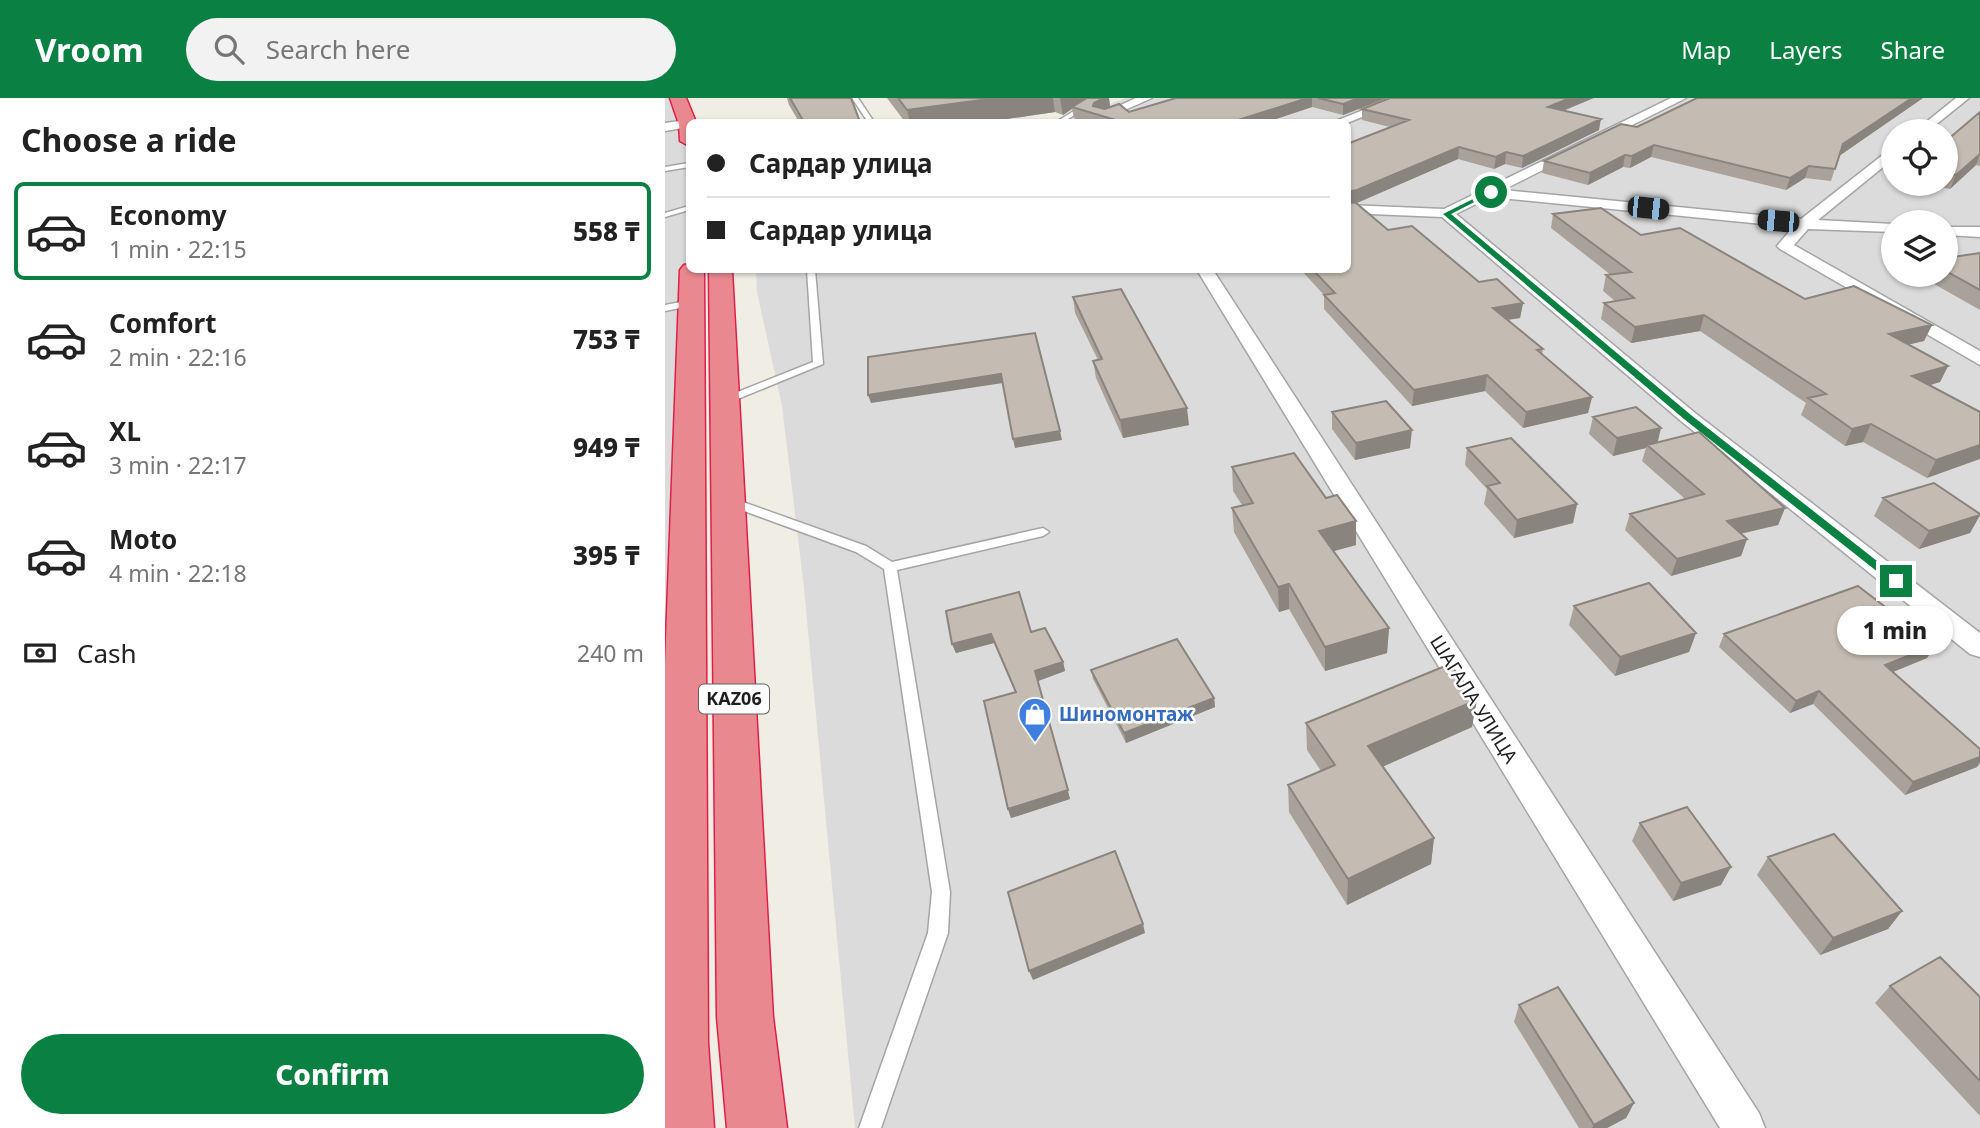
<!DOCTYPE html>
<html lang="en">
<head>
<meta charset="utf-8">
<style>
  body { margin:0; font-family:"Noto Sans",sans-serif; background:#f2f2f2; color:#222; height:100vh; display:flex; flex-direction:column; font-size:26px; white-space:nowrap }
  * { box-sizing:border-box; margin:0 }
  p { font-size:23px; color:#767676 }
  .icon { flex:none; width:38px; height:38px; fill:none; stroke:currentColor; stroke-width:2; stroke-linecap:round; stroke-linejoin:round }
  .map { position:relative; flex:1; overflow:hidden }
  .side { display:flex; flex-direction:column; background:#fff; width:665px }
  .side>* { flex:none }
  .hud { position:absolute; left:21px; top:21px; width:665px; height:154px; border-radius:10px; box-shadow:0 2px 5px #0004; display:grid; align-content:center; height:154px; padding:0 21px; background:#fff }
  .buttons { position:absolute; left:1216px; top:21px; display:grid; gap:14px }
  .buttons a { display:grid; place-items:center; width:77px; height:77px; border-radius:50%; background:#fff; box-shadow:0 2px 5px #0004; font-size:35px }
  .end { position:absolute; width:32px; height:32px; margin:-16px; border:9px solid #0b8043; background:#fff; box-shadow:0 0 0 4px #fff }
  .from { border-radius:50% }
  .bubble { position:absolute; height:49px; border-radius:24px; background:#fff; box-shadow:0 2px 5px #0004; font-size:23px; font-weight:800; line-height:49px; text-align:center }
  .car { position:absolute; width:21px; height:42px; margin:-21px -10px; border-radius:9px; box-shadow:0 0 5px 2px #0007; background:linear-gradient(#222 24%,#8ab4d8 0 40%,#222 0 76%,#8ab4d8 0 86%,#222 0) }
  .hud b { display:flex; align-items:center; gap:24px; height:66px; font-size:26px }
  .hud b+b { border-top:2px solid #e0e0e0 }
  .hud i { width:18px; height:18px; background:#222 }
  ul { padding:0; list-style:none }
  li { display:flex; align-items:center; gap:21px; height:98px; margin:0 14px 10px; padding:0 7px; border:4px solid transparent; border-radius:10px }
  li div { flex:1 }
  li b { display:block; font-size:26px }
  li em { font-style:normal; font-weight:800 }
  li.on { border-color:#0b8043 }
  li>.icon { width:63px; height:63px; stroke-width:1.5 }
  h2 { padding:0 21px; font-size:32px; line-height:84px }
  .pay { display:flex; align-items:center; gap:18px; height:77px; padding:0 21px; font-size:26px }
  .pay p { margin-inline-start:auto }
  .button { display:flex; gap:14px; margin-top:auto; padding:14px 21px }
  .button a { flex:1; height:80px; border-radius:42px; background:#0b8043; color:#fff; font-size:28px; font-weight:800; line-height:80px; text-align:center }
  header { display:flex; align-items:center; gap:42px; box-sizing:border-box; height:98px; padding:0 35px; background:#0b8043; color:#fff }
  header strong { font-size:33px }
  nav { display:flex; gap:38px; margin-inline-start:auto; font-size:24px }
  .search { width:490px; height:63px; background:#f2f2f2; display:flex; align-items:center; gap:18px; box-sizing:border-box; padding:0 24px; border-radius:38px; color:#767676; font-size:26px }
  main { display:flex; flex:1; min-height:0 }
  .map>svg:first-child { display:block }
  .residential { fill:#dcdbdb; fill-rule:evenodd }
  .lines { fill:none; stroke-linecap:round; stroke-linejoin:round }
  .lane-casing { stroke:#a5a5a5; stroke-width:3 }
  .street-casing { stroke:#a5a5a5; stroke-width:3 }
  .highway-casing { stroke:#df1f48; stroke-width:3 }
  .lane { fill:#fff; fill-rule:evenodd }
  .street { fill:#fff; fill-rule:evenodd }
  .highway { fill:#e9898f; fill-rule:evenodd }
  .wall { fill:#a9a29a }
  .shaded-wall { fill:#89847d }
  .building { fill:#c4bcb3; stroke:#89847d; stroke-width:2 }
  .route { fill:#0b8043 }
  .labels { text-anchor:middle; stroke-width:5; stroke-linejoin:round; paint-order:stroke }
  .shield { fill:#fff; stroke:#626262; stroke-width:2 }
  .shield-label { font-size:18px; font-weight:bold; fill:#1e1e1e }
  .street-label { font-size:19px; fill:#1e1e1e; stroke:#fff }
  .shop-label { font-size:19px; font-weight:bold; fill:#366cbe; stroke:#fff; text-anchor:start }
</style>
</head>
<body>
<header>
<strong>Vroom</strong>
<div class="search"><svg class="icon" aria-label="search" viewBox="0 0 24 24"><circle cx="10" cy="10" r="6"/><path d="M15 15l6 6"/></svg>Search here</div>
<nav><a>Map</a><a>Layers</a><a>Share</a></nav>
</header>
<main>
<section class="side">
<h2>Choose a ride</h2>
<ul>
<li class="on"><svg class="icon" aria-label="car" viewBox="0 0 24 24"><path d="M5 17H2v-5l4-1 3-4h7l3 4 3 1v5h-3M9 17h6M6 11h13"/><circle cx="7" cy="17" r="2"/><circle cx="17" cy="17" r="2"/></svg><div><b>Economy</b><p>1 min · 22:15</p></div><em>558 ₸</em></li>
<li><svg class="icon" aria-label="car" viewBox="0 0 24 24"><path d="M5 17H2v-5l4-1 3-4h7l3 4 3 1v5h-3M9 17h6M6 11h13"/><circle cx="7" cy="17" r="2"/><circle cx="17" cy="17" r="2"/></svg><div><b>Comfort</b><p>2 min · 22:16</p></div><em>753 ₸</em></li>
<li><svg class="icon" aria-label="car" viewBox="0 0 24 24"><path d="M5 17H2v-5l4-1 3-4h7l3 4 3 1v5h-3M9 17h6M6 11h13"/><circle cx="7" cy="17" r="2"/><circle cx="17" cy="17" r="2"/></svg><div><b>XL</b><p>3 min · 22:17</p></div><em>949 ₸</em></li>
<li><svg class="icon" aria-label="car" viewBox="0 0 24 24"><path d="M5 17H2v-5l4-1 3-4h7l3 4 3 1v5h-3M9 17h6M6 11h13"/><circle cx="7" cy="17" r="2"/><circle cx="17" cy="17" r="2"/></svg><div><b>Moto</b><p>4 min · 22:18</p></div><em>395 ₸</em></li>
</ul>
<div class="pay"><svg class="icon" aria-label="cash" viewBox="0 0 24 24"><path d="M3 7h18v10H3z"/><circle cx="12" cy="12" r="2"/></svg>Cash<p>240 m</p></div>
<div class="button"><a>Confirm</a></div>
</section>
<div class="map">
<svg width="1315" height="1030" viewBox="0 0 1315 1030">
  <rect width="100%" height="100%" fill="#efede4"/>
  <path class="residential" d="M0,0H9L26,24L24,146L0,689Z
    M461,0H1315V1030H190L139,490L117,308L92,194L91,172H682V24H396ZM1228,33H1281V86H1228ZM1228,124H1281V177H1228Z"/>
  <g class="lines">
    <defs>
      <path id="lane" d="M187,0H193L209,24H203Z
        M430,0H437L398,24H391Z
        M24,65V69L0,73V69Z
        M24,108V112L0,119V115Z
        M142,172H150L158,266L63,305H55V301L148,264Z
        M27,202L30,203V207L0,213V207Z
        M64,399L201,448L227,464L378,430L384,434L378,438L232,472L285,794L283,835L216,1030H194L263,835L267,794L219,471L191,454L60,406L58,403Z"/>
      <path id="street" d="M471,0H487L442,20L432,18Z
        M729,0H745L682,25L668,24Z
        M1006,0H1021L838,92L1136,121L1224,52L1228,51V61L1153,122L1228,126V134L1143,131L1129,147L1315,253V267L1115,151L1112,148L1128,129L825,99L791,116L1030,315L1315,535V559L1305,556L1016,323L777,119L682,115V107L779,111Z
        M1291,0H1304L1263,33H1250Z
        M23,22L28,24H24V29L0,33V25Z
        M1281,129H1315V139L1281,137Z
        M532,172H548L1094,1015L1100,1030H1055Z"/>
      <path id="highway" d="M5,0H21L31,24H24V48L15,43L14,26Z
        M24,166V172H39L43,945L49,1030H0V567L15,172L19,167Z
        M44,172H67L108,919L122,1030H62L52,919Z"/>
    </defs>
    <use href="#lane" class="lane-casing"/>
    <use href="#street" class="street-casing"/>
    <use href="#highway" class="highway-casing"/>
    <use href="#lane" class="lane"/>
    <use href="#street" class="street"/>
    <use href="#highway" class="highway"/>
  </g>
  <path class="wall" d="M122,0H186L195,24H134L124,7Z
    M222,0H444L445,9L464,14L511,0H722L678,17L647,9L602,24H422L409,20L407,11L398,17L390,14L321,24H240Z
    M1258,0L1174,58L1166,83L1140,80L1121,92L986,59L965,70L958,69L923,87L877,75L879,63L972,29Z
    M697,11L899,13L934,32L857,70L840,66L829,71L793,61L691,105L723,132L814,184L858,205L855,220L843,222L878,251L877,257L927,299L923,315L858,330L820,293L747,308L659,211V197L636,172H682V46L725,29L697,22Z
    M1315,14V68L1311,67L1285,91L1262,86H1281V43Z
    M888,116L976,137L1140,201L1267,227L1259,243L1243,246L1283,268L1275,284L1265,287L1315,314L1262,380L1198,344L1180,348L1136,317L1141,305L1035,233L966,245L936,221L939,205L950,203L938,193L941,177H946L886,130Z
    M1315,155V212L1255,178L1256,177H1281V160Z
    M408,199L524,327L458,340L431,280L428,263L433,262L410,215Z
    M667,314L745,350L690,362L667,331Z
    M928,319L992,344L1120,410L1113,427L1076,436L1082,441L1076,458L1006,478L960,432L965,416L1020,401L977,363L981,350L948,358L924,336Z
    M802,350L912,406L908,425L849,440L819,406L822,391L800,367Z
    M567,369L691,447L669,453L724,530L722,555L660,573L624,511L614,514L569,434L567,410L577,407L568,393Z
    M1218,400L1315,416V417L1305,435L1254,451L1209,418Z
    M909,508L1031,535L1024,554L950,578L904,527Z
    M366,534L398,564L400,573L373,583L405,701L346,720L343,711L350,594L329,545L291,555L287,546Z
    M1059,536L1270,547L1262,560L1228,574L1315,651V665L1312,669L1240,697L1148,606L1125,615L1054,549Z
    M426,572L549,600L550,609L461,645L428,581Z
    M641,625L807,629L717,669L769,740L766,766L682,807L624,714L623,687L656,673L642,652Z
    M975,725L1056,787L1008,803L967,743Z
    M1103,759L1237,813L1223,831L1155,857L1092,777Z
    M1225,888L1315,899V1018L1210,905Z
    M854,907L969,1005L961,1020L942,1030H914L849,924Z"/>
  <path class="shaded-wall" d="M331,0H388L390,14L321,24H245L242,12Z
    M395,0H426L407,9V11L398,17Z
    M439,0H444L445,9L429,16L428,8L429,5Z
    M643,0H647V9L602,24H567Z
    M694,0H722L678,17V6Z
    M905,0H929L881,20L883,9Z
    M1247,0H1258L1174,58L1178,46Z
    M936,21L934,32L857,70L858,58Z
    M989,47L986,59L965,70L967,58Z
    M794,49L793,61L692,105L682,106V94Z
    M841,54L840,66L829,71L831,59Z
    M1315,56L1311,67L1285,91L1291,77Z
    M960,57L958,69L923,87L925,75Z
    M1144,68L1140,80L1121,92L1125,80Z
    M858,205L855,220L826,224L828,210Z
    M1039,217L1035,233L966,245L970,229Z
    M1267,227L1259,243L1217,253L1224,236Z
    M1283,268L1275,284L1239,295L1247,278Z
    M336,276L338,285L206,305L203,297Z
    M822,277L820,293L747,308L749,292Z
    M927,299L923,315L858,330L861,314Z
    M522,310L524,327L458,340L455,322Z
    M1206,326L1198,344L1180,348L1187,331Z
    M996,330L992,347H982L981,350L948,358L952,340Z
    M747,332L745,350L690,362L691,345Z
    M395,333L397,342L350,350L348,341Z
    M1315,347V361L1262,380L1271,362Z
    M912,406L908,425L849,440L852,422Z
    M1120,410L1113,427L1055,440L1062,423Z
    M1315,417L1305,435L1254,451L1264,433Z
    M691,423V447L654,457V433Z
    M1082,441L1076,458L1006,478L1012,461Z
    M624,486V511L614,514L613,489Z
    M724,530L722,555L660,573V549Z
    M1031,535L1024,554L950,578L955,559Z
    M326,536L329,545L291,555L287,546Z
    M1270,547L1262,560L1213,580L1220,567Z
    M398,564L400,573L373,583L405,701L346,720L343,711L370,573Z
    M1154,593L1148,606L1125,615L1131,603Z
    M549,600L550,609L461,645L459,635Z
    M812,602L807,629L701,676L703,648Z
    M1315,659V665L1312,669L1240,697L1248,684Z
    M769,740L766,766L682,807L683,781Z
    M1066,769L1056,787L1008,803L1016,785Z
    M1237,813L1223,831L1155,857L1168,840Z
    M478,826L480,835L368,882L364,873Z
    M969,1005L961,1020L942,1030H927L929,1027Z"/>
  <path class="building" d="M125,0H186L195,24H182V23L171,24H139Z
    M233,0H331L242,12Z
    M422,0H439L429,5L428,8L440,11L454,6L464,14L511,0H643L567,24H457L407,9Z
    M653,0H694L678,6Z
    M725,0H905L883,9L936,21L858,58L841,54L831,59L794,49L692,92L682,94V46L744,22L697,11Z
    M1032,0H1247L1178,46L1170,71L1144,68L1125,80L989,47L967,58L960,57L925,75L879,63L956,26L972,29Z
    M1315,14V56L1291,77L1281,75V43Z
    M682,104L691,105L723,132L747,128L814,184L832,181L858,205L828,210L878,251L872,252L927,299L861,314L822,277L749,292L659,197L670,195L648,172H682Z
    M936,110L976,137L1015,130L1140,201L1189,188L1267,227L1224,236L1283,268L1247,278L1315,314V347L1271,362L1206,326L1187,331L1143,300L1161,296L1039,217L970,229L939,205L969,200L941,177L966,174L888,116Z
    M1315,155V192L1281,173V160Z
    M456,191L522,310L455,322L428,263L437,261L408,199Z
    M370,235L395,333L348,341L336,276L203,297V259Z
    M721,303L747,332L691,345L667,314Z
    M971,309L996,330L952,340L928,319Z
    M1034,334L1120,410L1062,423L1082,441L1012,461L965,416L1039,396L982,347Z
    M846,340L912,406L852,422L822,388L835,385L802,350Z
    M629,355L661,400L672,397L691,423L654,433L724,530L660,549L624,486L613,489L567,410L588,405L567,369Z
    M1269,385L1315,416V417L1264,433L1218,400Z
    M984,485L1031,535L955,559L909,508Z
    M1193,488L1270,547L1220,567L1315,651V659L1248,684L1154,593L1131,603L1059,536Z
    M354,494L366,534L380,530L398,564L370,573L403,692L343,711L319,603L351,594L326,536L287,546L281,513Z
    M512,541L549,600L459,635L426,572Z
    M785,566L812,602L703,648L769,740L683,781L623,687L670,667L641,625Z
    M1022,709L1066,769L1016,785L975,725Z
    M1169,736L1237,813L1168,840L1103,759Z
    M450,753L478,826L364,873L343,794Z
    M1275,859L1315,899V983L1225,888Z
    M893,889L969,1005L929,1027L854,907Z"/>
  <path class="route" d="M824,93L829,94L786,116L1026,317L1235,481V486H1228L1019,321L778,116Z"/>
  <defs>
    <symbol id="shop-pin" viewBox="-11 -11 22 30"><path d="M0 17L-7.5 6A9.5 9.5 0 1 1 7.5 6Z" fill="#3f7fe0" stroke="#fff"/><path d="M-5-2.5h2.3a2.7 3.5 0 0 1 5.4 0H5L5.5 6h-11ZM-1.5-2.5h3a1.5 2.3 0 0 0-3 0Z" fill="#fff"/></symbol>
  </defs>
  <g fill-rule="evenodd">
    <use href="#shop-pin" x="351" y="597" width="38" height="52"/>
  </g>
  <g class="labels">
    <rect class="shield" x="34" y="586.5" width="70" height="29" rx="5"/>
    <g class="shield-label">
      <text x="69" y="607">KАZ06</text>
    </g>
    <g class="street-label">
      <text transform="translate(809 601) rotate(58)" y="7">ШАГАЛА УЛИЦА</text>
    </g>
    <g class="shop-label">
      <text x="394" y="623">Шиномонтаж</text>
    </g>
  </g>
</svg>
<div class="buttons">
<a><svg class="icon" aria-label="locate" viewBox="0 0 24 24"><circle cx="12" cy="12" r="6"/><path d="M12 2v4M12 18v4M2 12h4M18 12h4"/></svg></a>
<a><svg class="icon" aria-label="layers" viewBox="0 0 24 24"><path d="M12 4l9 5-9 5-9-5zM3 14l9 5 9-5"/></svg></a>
</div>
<i class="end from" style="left:826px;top:94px"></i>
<i class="end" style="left:1231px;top:483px"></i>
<div class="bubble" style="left:1172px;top:508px;width:116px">1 min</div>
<i class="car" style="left:983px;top:110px;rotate:96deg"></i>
<i class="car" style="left:1113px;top:123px;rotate:275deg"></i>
<div class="hud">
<b><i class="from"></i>Сардар улица</b>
<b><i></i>Сардар улица</b>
</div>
</div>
</main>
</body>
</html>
